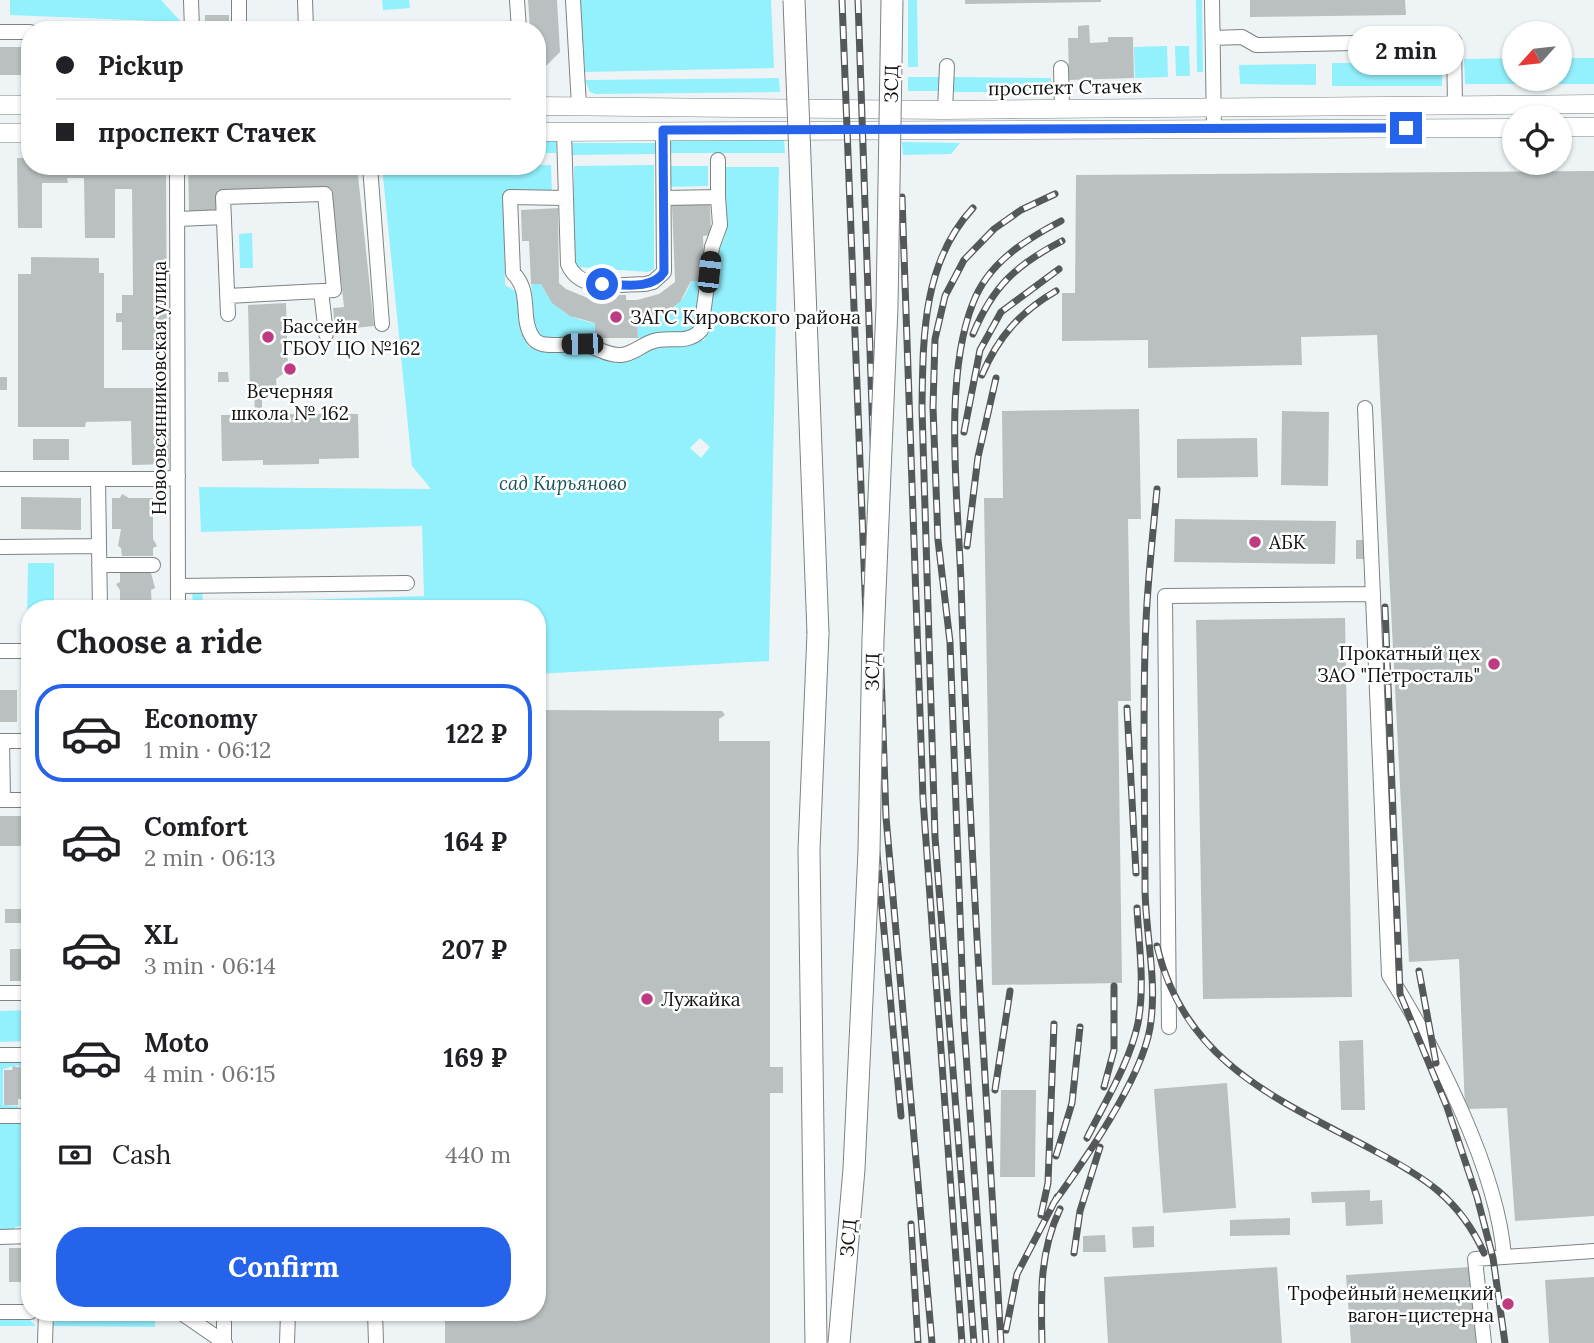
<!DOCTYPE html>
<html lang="en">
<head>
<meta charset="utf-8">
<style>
  body { margin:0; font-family:Lora,serif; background:#f6f6f6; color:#202124; height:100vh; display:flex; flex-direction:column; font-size:26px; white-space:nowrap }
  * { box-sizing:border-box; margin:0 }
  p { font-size:23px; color:#757577 }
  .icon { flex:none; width:38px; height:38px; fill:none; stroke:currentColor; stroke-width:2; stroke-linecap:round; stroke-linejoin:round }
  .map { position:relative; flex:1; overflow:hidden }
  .drawer { position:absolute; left:21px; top:600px; width:525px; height:721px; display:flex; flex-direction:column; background:#fff; border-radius:28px; box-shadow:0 2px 5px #0004 }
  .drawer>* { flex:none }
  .top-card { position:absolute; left:21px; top:21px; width:525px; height:154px; border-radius:28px; box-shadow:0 2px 5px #0004; display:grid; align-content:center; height:154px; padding:0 35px; background:#fff }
  .needle { width:46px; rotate:243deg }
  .fabs { position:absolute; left:1502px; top:21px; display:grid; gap:14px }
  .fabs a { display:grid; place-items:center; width:70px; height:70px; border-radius:50%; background:#fff; box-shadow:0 2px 5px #0004; font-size:35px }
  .end { position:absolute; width:32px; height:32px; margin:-16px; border:9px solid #2563eb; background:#fff; box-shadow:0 0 0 4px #fff }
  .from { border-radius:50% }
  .bubble { position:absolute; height:49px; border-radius:24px; background:#fff; box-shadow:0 2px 5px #0004; font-size:23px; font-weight:700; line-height:49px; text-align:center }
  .car { position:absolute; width:21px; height:42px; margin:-21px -10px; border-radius:9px; box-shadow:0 0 5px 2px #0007; background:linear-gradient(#222 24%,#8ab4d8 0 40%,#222 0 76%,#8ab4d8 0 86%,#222 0) }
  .top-card b { display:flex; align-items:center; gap:24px; height:66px; font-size:26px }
  .top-card b+b { border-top:2px solid #e0e0e0 }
  .top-card i { width:18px; height:18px; background:#202124 }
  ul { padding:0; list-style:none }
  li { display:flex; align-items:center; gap:21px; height:98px; margin:0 14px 10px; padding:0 21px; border:4px solid transparent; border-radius:28px }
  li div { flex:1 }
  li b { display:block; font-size:26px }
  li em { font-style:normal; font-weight:700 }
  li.selected { border-color:#2563eb }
  li>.icon { width:63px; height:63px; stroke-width:1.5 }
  h2 { padding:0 35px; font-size:32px; line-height:84px }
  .pay { display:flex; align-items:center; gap:18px; height:77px; padding:0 35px; font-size:26px }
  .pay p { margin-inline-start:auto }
  .action { display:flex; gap:14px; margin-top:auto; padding:14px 35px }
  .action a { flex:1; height:80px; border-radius:28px; background:#2563eb; color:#fff; font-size:28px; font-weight:700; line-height:80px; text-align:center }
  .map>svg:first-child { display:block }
  .green { fill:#93f0fd; fill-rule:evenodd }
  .building { fill:#bac0c0 }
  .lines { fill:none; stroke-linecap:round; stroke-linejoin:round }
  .minor-casing { stroke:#7d8283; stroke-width:16 }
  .major-casing { stroke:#7d8283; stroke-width:19 }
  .highway-casing { stroke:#7d8283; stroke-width:23 }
  .minor { stroke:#fff; stroke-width:14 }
  .major { stroke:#fff; stroke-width:18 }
  .highway { stroke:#fff; stroke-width:21 }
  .rail-casing { stroke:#555859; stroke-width:7 }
  .rail { stroke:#fff; stroke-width:4.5; stroke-dasharray:13; stroke-linecap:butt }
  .highway-bridge-casing { stroke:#7d8283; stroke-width:23; stroke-linecap:butt }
  .highway-bridge { stroke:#fff; stroke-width:21 }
  .route { stroke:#2563eb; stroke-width:9 }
  .poi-dot { fill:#be3b81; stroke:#fff; stroke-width:2.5 }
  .labels { text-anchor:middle; stroke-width:5; stroke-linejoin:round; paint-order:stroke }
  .street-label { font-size:19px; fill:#111313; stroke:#fff }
  .poi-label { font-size:19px; fill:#111313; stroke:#fff; text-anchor:start }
  .park-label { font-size:19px; font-style:italic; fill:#195259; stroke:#fff }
</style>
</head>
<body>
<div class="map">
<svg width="1594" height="1343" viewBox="0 0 1594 1343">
  <rect width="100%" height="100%" fill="#eef4f5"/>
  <path class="green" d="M10,0H161L181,22L10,15Z
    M382,0H409L410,8L383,10Z
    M580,0H771L774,68L585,72Z
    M908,0H917L918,67H908Z
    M1196,0H1202L1203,72H1197Z
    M1167,46L1168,77L1135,78L1134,47Z
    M1175,46H1189L1190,76H1176Z
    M1514,58V79H1559V58H1594V84H1465L1464,59Z
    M1332,63H1442V86H1332Z
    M1316,64V85L1240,84L1239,65Z
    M908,77H940V91H908Z
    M953,77L1051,78V92H953Z
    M779,78L780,92L595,94L590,92L585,80Z
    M784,139L785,153H667V141Z
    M537,141H556V153H537Z
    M902,142L960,143L951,154L903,155Z
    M571,143H656L657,154L571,155Z
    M551,165L552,193H504L505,285L517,292L528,347L579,349L600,359L627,358L649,349L704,340L709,331L718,253L725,236L724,167H779L769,661L537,674V609H193L192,589L202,590L203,603L424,596L422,526L201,532L199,487L431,489L412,466L382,166ZM700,438L710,447L701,458L690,448Z
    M654,165V269L648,272L577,267L574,260V166Z
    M669,166H708V186L669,187Z
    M252,233L253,268H240L239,234Z
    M691,281H705L697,325L687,337L638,338L637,320C662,319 684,306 691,281Z
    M531,284H541C553,307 569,319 595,323V338C576,339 548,347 535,330Z
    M28,563H54V609H30V622H27Z
    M30,1010V1041L0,1042V1011Z
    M0,1062H30V1069H20L18,1065L3,1069V1105L18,1106V1111H0Z
    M0,1120L30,1121V1145L20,1163L26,1164L30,1157V1226H27L26,1195L23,1194V1226L15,1227V1234H0Z
    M0,1320H30L36,1326H0Z
    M57,1320H155V1327L51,1326Z"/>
  <path class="building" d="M528,0H557L560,52L539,73L537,30H530Z
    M965,0H1101V2L965,4Z
    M1250,0H1405L1406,15L1250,17Z
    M205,15H229V30H205Z
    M1089,25L1090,43L1108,42V37H1133L1134,78L1069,80L1068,38H1078V26Z
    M0,47H30V75H0Z
    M17,158H30V166H166L167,350H122V322H116V313H122V295H133L132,189H115V238H85L84,178H67L68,183H42V228H18Z
    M188,166H357L374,326L335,330L333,308L344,307L331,188L218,190V210L189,211Z
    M1594,171V1216L1515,1221L1507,1108L1465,1109L1459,959L1409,962L1377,335L1301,337L1302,365L1148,368V340L1062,341V293H1075L1076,175Z
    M710,204L711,235L703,236L705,281H691L680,302L664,314L637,320L638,338H595V323L570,316L552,303L541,284H531L529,241H522L521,210L558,208L559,283L566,289L595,301H608V295H626V300H637L659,294L675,282L672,205Z
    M31,257L99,258V273H104V388H168L169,464L132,465L131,421L86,422L85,427H18V274H31Z
    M286,303L288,370L276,379L277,390H262V414H358L359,458L319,459V464L263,465V460L222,461L221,415H255L254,390L250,391L248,305Z
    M218,372H228L229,382H218Z
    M0,377H7V390H0Z
    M1139,409L1141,519H1128L1131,701H1118L1122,983L992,985L984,498H1003L1002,411Z
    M1282,411L1329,412L1328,486L1281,485Z
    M1257,438L1258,477L1177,478V439Z
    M33,439H69V460H33Z
    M122,494L129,498H153V539L157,546L153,548V556H122L121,548L118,546L121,529H112V498H120Z
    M21,497L81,498V530L21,529Z
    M1175,519L1336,521L1335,564L1174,562Z
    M1356,540H1366L1367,559H1356Z
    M120,573H151L155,588L151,590L152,609H120V590L116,584L120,582Z
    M1345,618L1352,997L1203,999L1196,620Z
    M0,690H17V722H0Z
    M537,710L722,711L725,715L719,719V741H770V1067H783V1093H770V1343H445V1312H537Z
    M0,816H30V846H0Z
    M5,909H21V923H5Z
    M10,949H30V981H10Z
    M1363,1040L1365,1110H1341L1339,1041Z
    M13,1066L30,1070V1099H18V1105H4V1070H12Z
    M1227,1083L1236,1208L1163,1213L1154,1089Z
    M1001,1090H1036L1035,1177H1000Z
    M1370,1190V1201L1382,1200L1383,1224L1346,1226L1345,1202L1312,1203L1311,1192Z
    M1290,1218V1235L1230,1236V1220Z
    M1154,1226V1247L1133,1248L1132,1227Z
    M1105,1235L1106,1252H1083V1236Z
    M9,1248H30V1282H9Z
    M1277,1267L1282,1343H1108L1104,1277Z
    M1470,1267L1476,1343H1351L1346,1275Z
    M1594,1277V1343H1549L1545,1280Z"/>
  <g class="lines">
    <defs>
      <path id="minor" d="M191,0L192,30
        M305,0L306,30
        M517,0L519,30
        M573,0L579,106
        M1212,0L1214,129
        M239,30V0
        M0,32H30
        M1213,38L1242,37L1256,45L1454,41L1455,106
        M1061,68L1062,108
        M945,110L947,66
        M564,132L568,264C580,293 618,284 645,284L653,282L664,272L663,130
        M718,160V197
        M177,166L178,609
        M370,166L382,324
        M566,198L510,197L513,273C533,293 519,318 533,338C540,350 568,343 580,344C595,345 606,356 621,355C633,354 640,346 651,342C668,335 687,346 701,330L712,247L720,225L718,197L664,198
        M178,219L224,217
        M228,296L321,291L326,334
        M228,314L223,197L325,194L334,290L321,291
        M1365,408L1389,975C1435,1048 1498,1171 1504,1257
        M0,479H167L178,476
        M98,479L100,609
        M0,547L99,546
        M99,565H153
        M178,586L407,583
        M0,651H30
        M0,741H30
        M2,741L3,800
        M0,800H30
        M0,993H30
        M1169,1027L1165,596L1373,594
        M0,1055H30
        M0,1116H30
        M0,1237L30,1236
        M0,1312H30
        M180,1312L225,1343
        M375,1312L376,1343
        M45,1343L46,1312
        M224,1343V1312
        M287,1343L288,1312
        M1484,1343L1475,1259L1594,1251"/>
      <path id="major" d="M0,105H30
        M537,106L945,110L1594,104
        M1559,127H1594
        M537,132L1514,128
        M0,133H30"/>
      <path id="highway" d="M816,1343L809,850L818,633"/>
    </defs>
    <use href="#minor" class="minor-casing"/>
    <use href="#major" class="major-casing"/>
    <use href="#highway" class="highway-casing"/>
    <use href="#minor" class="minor"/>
    <use href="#major" class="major"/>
    <use href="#highway" class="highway"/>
    <defs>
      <path id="rail" d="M842,0L874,821L901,1116
        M858,0L886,817L932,1343
        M902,197L923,799L962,1343
        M973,208C922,263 923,338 922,409L935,837L974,1343
        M973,334C993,286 1016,265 1062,241
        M982,375C998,337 1020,312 1056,291
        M964,432L980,350L1001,312L1059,269
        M967,546L978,457L996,378
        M1385,607L1400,994L1447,1107L1477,1197L1493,1258L1505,1343
        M1127,708L1136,873
        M1157,946C1184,1062 1277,1099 1373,1150C1424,1177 1459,1198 1484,1253
        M1419,971L1436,1063
        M1104,1087L1114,1050V986
        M995,1090L1010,991
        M1087,1138C1105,1102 1130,1062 1138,1023C1145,985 1139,946 1137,908
        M1056,1156L1072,1103L1080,1027
        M1053,1204C1084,1161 1141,1080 1150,1028C1158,980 1145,934 1145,886C1145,798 1142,709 1146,621C1148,577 1153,533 1157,489
        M1041,1215L1048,1183L1054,1024
        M911,1224L918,1343
        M1074,1253L1080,1211L1100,1147
        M1006,1330L1017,1274L1057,1197
        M986,1343L964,1024L950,642L938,540L933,407L935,339L945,296L964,260L994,229L1021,210L1055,194
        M1001,1343C986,1090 969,836 961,582C958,501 943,378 973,303C988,263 1025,240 1061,221
        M1042,1343C1041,1296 1039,1253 1060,1209"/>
    </defs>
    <use href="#rail" class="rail-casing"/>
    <use href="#rail" class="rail"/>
    <defs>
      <path id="highway-bridge" d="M794,0L818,633
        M839,1343L854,1169L869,851L873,639L887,307L892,0"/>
    </defs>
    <use href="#highway-bridge" class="highway-bridge-casing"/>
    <use href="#highway-bridge" class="highway-bridge"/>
  </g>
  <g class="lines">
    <path class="route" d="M602,284C621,284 652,291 664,272L663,130L1406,128"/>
  </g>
  <g class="poi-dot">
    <circle cx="616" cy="317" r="7"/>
    <circle cx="268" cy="337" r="7"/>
    <circle cx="290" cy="369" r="7"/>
    <circle cx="1255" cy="542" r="7"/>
    <circle cx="1494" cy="664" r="7"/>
    <circle cx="647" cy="999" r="7"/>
    <circle cx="1508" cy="1304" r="7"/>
  </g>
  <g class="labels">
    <g class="street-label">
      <text transform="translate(891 84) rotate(-89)" y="7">ЗСД</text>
      <text transform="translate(1065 87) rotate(-1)" y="7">проспект Стачек</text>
      <text transform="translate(159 388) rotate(-90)" y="7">Новоовсянниковская улица</text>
      <text transform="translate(872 672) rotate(-89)" y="7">ЗСД</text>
      <text transform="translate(848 1238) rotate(-85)" y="7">ЗСД</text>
    </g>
    <g class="poi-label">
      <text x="630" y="324">ЗАГС Кировского района</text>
      <text x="282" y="333">Бассейн<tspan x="282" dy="22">ГБОУ ЦО №162</tspan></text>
      <text x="290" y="398" text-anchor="middle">Вечерняя<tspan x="290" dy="22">школа № 162</tspan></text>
      <text x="1269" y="549">АБК</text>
      <text x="1480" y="660" text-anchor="end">Прокатный цех<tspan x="1480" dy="22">ЗАО "Петросталь"</tspan></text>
      <text x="661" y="1006">Лужайка</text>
      <text x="1494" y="1300" text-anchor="end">Трофейный немецкий<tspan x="1494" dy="22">вагон-цистерна</tspan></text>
    </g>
    <g class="park-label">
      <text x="563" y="490">сад Кирьяново</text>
    </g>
  </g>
</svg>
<div class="fabs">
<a><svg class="needle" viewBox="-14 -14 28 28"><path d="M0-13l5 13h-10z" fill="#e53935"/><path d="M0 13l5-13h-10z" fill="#757577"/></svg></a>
<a><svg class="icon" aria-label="locate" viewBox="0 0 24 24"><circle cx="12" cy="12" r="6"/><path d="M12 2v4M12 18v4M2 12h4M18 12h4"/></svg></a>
</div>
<i class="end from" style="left:602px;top:284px"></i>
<i class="end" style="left:1406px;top:128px"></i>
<div class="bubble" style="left:1348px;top:26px;width:116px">2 min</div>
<i class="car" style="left:709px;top:272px;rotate:6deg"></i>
<i class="car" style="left:582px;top:344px;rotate:269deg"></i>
<div class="top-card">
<b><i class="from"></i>Pickup</b>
<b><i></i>проспект Стачек</b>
</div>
<section class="drawer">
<h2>Choose a ride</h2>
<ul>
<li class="selected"><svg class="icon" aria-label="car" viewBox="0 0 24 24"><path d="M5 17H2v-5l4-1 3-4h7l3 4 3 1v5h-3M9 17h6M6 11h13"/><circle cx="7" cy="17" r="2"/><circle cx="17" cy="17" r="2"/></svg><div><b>Economy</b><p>1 min · 06:12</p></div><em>122 ₽</em></li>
<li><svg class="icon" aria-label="car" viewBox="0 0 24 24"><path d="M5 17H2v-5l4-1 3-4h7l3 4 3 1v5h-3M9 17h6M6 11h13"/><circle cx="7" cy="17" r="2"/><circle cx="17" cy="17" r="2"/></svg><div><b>Comfort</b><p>2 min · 06:13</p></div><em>164 ₽</em></li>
<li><svg class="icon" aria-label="car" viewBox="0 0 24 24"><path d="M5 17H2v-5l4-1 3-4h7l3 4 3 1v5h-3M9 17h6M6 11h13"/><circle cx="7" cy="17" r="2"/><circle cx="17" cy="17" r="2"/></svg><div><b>XL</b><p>3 min · 06:14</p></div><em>207 ₽</em></li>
<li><svg class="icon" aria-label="car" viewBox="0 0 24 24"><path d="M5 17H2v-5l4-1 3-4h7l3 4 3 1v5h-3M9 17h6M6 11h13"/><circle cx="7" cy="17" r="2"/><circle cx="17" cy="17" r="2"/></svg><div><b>Moto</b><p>4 min · 06:15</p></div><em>169 ₽</em></li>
</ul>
<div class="pay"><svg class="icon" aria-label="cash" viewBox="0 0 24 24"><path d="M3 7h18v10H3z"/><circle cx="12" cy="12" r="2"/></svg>Cash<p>440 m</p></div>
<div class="action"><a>Confirm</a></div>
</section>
</div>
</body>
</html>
